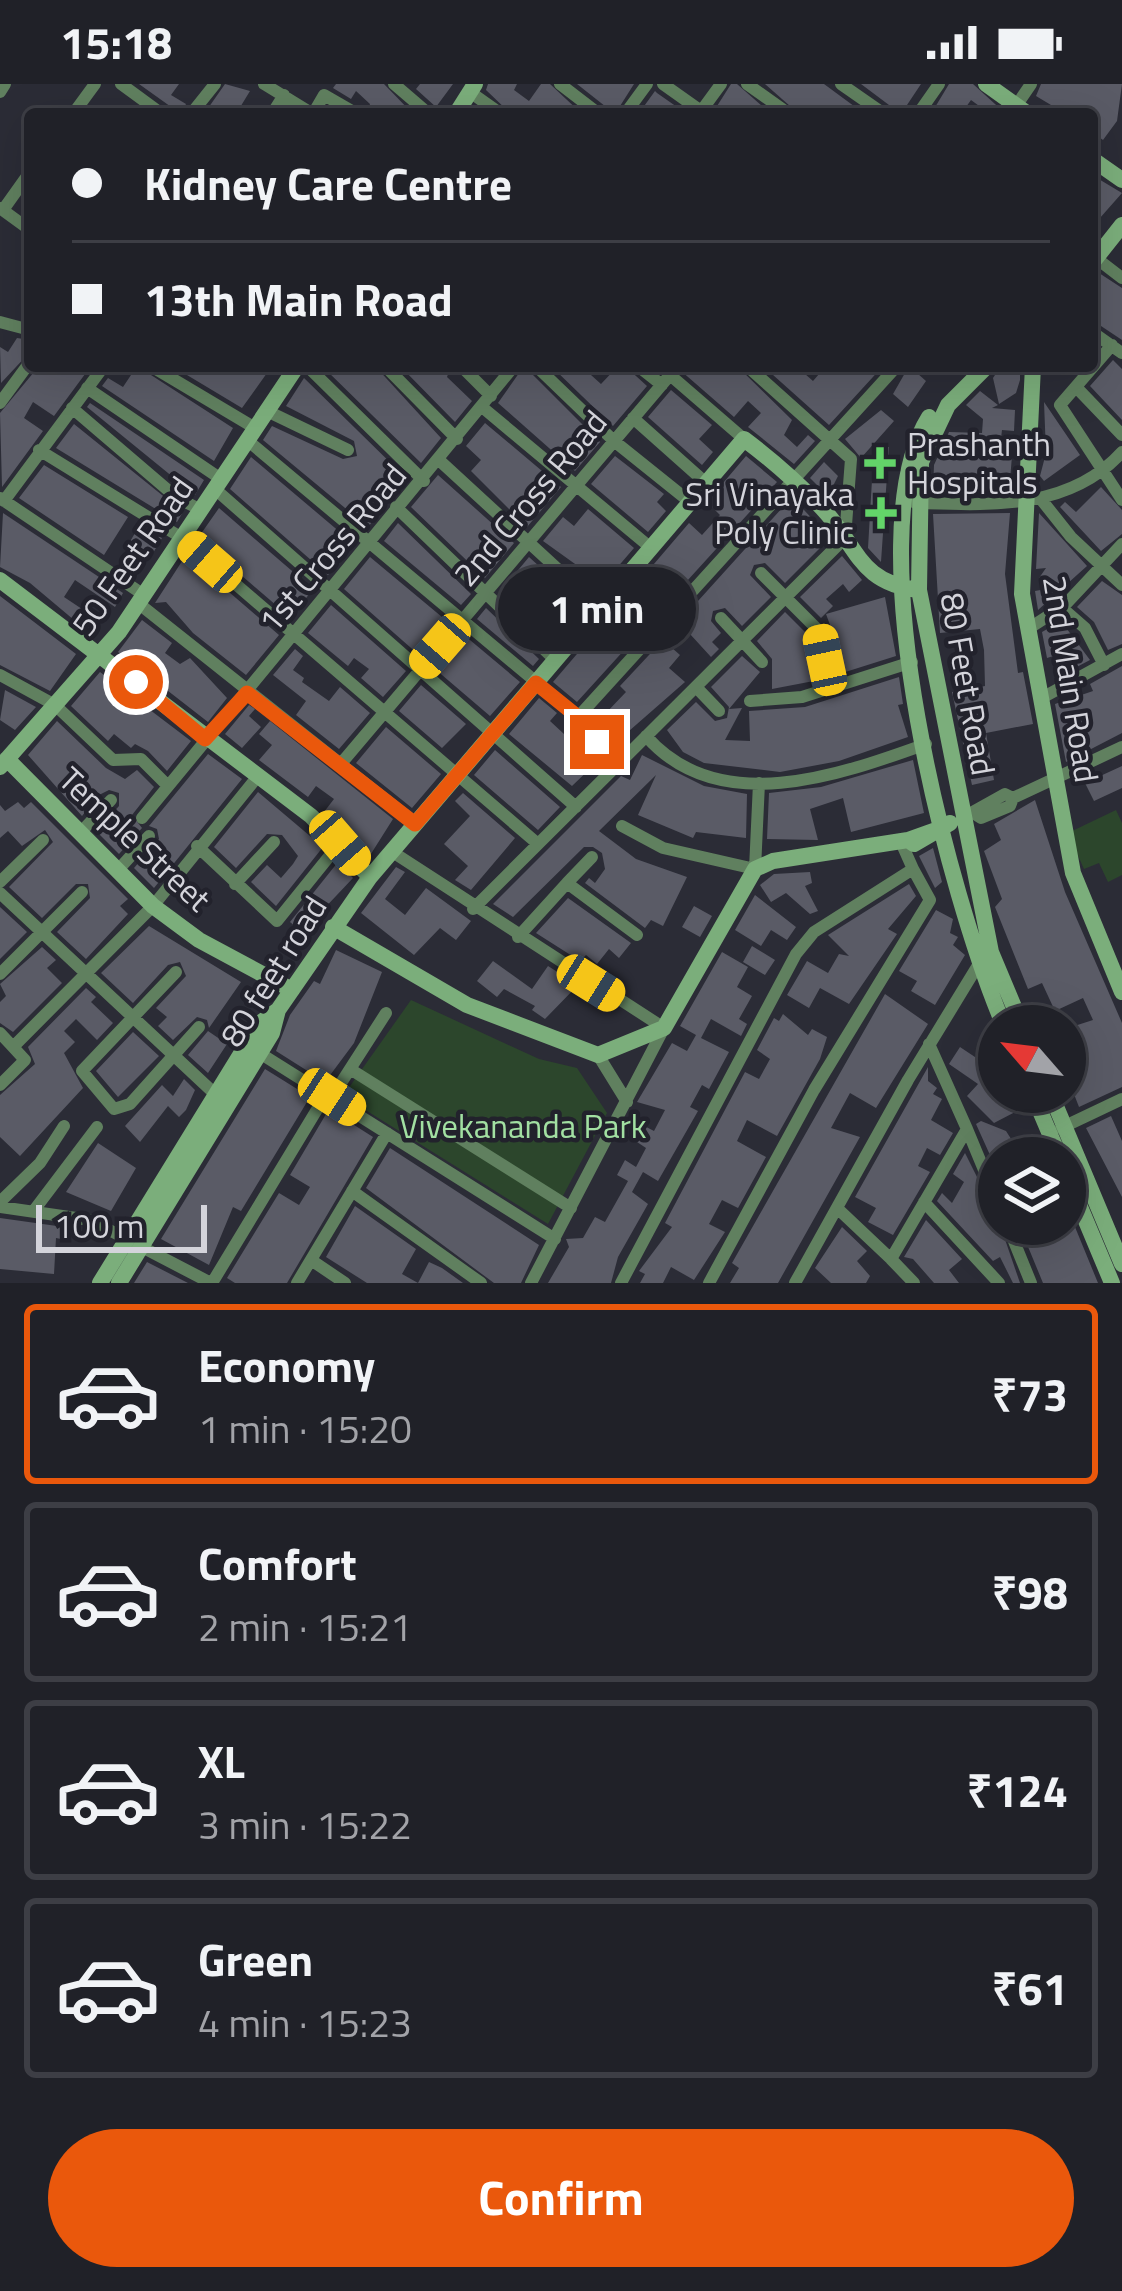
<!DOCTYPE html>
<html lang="en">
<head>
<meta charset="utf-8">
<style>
  body { margin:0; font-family:"Titillium Web",sans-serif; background:#2d2e34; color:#f1f3f6; height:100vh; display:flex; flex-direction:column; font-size:45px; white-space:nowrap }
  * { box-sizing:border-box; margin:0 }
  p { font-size:39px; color:#a2a3a8 }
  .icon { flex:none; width:66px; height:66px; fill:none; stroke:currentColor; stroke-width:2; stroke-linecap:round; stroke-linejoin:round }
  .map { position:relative; height:1199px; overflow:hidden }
  .sheet { display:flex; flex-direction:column; background:#202128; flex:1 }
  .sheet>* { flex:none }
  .hud { position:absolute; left:24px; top:24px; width:1074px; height:264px; border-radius:12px; box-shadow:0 12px 48px #0002,0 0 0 3px #3d3e45; display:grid; align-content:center; height:264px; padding:0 48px; background:#202128 }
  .needle { width:78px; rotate:298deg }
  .fabs { position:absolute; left:978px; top:921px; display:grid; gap:24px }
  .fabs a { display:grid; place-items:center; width:108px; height:108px; border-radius:50%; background:#202128; box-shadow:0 12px 48px #0002,0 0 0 3px #3d3e45; font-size:60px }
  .scale { position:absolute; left:36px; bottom:30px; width:171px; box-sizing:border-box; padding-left:12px; border:6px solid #d4d4db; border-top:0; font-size:33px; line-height:42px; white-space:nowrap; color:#d4d4db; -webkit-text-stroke:9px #22222c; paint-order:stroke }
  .end { position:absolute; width:54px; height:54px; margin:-27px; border:15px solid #ea580c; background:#fff; box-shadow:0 0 0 6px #fff }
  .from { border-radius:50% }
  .bubble { position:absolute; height:84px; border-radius:42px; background:#202128; box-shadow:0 12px 48px #0002,0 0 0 3px #3d3e45; font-size:39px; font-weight:700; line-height:84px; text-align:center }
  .car { position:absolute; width:36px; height:72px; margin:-36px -18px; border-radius:15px; box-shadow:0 0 9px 3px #0007; background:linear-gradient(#f5c518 24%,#345 0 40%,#f5c518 0 76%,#345 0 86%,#f5c518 0) }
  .hud b { display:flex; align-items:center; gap:42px; height:114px; font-size:45px }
  .hud b+b { border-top:3px solid #3d3e45 }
  .hud i { width:30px; height:30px; background:#f1f3f6 }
  ul { padding:21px 0 0; list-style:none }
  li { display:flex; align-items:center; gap:36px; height:180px; margin:0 24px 18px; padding:0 24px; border:6px solid #3d3e45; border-radius:12px }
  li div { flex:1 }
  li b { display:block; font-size:45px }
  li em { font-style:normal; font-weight:700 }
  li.on { border-color:#ea580c }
  li>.icon { width:108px; height:108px; stroke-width:1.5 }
  .action { display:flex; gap:24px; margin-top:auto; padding:24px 48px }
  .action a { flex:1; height:138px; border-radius:72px; background:#ea580c; color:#fff; font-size:48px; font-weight:700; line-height:138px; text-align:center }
  .status { display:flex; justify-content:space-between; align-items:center; height:84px; padding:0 60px; background:#202128; direction:ltr }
  .status svg { height:33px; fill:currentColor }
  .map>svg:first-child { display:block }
  .green { fill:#2c462c }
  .building { fill:#5a5b66 }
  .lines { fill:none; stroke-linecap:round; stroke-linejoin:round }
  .street { stroke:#60805f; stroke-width:12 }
  .secondary { stroke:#7bae7b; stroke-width:16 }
  .route { stroke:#ea580c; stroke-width:15 }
  .poi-dot { fill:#63d469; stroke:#22222c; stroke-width:4.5 }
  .labels { text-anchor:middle; stroke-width:9; stroke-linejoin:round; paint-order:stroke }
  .poi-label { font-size:33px; fill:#d4d4db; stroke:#22222c; text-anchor:start }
  .street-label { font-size:33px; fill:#d4d4db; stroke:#22222c }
  .park-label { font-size:33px; fill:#a2e0a2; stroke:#22222c }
</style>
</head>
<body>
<div class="status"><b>15:18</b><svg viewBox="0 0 49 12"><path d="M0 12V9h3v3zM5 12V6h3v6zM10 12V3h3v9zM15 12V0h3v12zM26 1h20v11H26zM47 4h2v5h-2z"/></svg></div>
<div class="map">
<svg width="1122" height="1199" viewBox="0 0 1122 1199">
  <rect width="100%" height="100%" fill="#2b2c36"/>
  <path class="green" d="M1116,726L1122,739V791L1108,798L1099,779L1084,785L1068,749Z
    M411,916L539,975L577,984L607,1029L548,1140L343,1012Z"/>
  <path class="building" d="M139,0H179L171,11L186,20L181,30Z
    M225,0L250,7L236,30H204Z
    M336,0H384L413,30H367L370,20L356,7L351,15L333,4Z
    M420,0H453L436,23L416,5Z
    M488,0H517L514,6L529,17L541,0H550L582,30H511L486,6Z
    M577,0H634L615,30Z
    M731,0H737L771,30H712Z
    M765,0H824L862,28L799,30Z
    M861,0H921L901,30Z
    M949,0H973L1006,30H990L971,16L961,30H931Z
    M1041,0H1122L1117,37L1103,56L1092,48V30H1066L1036,12Z
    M655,7L657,9L687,30L642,25Z
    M1092,91L1122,109L1092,143Z
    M1099,189L1122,204V256L1092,236V192Z
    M17,254L30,256V268L1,299L0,263L8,268Z
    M1113,276L1122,285V336L1090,302Z
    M39,282H91L54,332L33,318L24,334L43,347L2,403L0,329Z
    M137,282L233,344L214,377L102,302L108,294L123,303Z
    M172,282H272L242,324Z
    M322,282H375L441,354L421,379Z
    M400,282H451L447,293L472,317L455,338Z
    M524,282L600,358L575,387L498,319Z
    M551,282H581L601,300L618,282H625L647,302L613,342Z
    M683,282H737L792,336L784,351L797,363L808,351L815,357L794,380L748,343L761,329L748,317L734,333L680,286Z
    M763,282H796L813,297L826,282H883L829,341Z
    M909,282L926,297L908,323L893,310Z
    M1001,282H1020V296L1016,309L999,320L993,294Z
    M304,294L407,395L368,443L263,356L272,342L343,375L357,372L354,357L286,322Z
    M671,306L712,341L699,355L713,368L702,381L648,333Z
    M980,307L998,321L992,324L1015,326L1014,347L1002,346L999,371L1012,372L1009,408L933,409L934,381L949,348L982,349L983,335L966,321Z
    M1044,318L1080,371L1044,397L1040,392L1046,369Z
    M90,319L204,396L195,411L87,323Z
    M881,326L894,337L861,374L845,355Z
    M485,339L561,403L527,443L471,387L481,376L466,362Z
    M74,340L183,428L177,438L56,364Z
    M874,362L889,363L881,478L868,464Z
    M615,372L664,410L657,418L666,427L648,448L591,400Z
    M746,372L777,398L577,618L553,598L689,439L702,451L720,431L707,418Z
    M251,373L354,460L328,491L230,405Z
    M824,378L838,392L828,412L810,394Z
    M44,381L128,433L104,471L19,414Z
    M438,391L514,459L485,494L411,423Z
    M1101,403L1122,426V450L1101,467L1060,423L1065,418L1076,428Z
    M792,413L830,454L785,499L765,479L754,481L750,491L771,513L742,542L725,524L713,527L711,537L721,549L712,558L719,565L711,573L679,538Z
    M219,424L313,505L291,534L198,454Z
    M588,425L634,464L597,507L584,495L589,490L543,457L563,433L574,442Z
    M3,429L123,509L115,523L75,496L64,513L82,525L74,536L30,499L0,483Z
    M1010,429L1005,490L1018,589L1023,588L1033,640L986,649L994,696L972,701L952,608L985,602L984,566L980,545L940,549L933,430Z
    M1039,429L1087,482L1038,526L1035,507L1051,504L1039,494L1046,484L1036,485Z
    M398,439L471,510L461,521L384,457Z
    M138,444L162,454L150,474L128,461Z
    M186,471L279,551L246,591L193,549L166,518L155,519Z
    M842,472L862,496L849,508L843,500L826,515L833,522L821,534L800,513Z
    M370,473L448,538L419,571L344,505Z
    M529,473L584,523L553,558L500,508Z
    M1102,497L1122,511V560L1108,566L1094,538L1077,523Z
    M0,512L76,570L50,607L0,581Z
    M885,513L896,572L839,590L836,575L842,574L826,530Z
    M331,521L406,587L383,613L361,594L369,585L354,574L348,582L308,549Z
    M486,524L539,575L533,582L477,535Z
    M785,528L807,550L819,596L772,605V575L757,557Z
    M142,536L172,559L165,569L180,580L190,574L227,614L208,638L118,568Z
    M1061,537L1090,576L1069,587L1063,569L1047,574L1042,548Z
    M464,551L520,598L490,632L435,585Z
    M663,556L680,571L669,584L685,598L613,661L592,634L599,625L605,630L626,608L620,602Z
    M295,565L303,572L293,586L304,594L302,598L329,617L340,603L370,629L339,665L296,631L306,617L273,591Z
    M742,572L760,588L729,625L742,624L725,656L750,657L749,627L805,623L899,593L903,620L898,621L908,653L839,677L780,688L704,679L683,668L667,646L696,618L715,637L727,634L729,623L711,603Z
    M1122,582V649L1066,678L1055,620L1093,607L1090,600Z
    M100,588L191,657L167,687L148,667L135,660L131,664L114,650L108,657L71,622Z
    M421,601L466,640L442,664L399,627Z
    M5,606L36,623L15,646L0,636Z
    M539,614L557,629L550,637L564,650L572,642L598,677L572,702L509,650Z
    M249,621L255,625L249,632L261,643L242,664L225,650Z
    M57,637L106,684L125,695L137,686L154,703L132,731L142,744L119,770L96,747L119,722V709L109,706L99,711L82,732L28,671Z
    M270,637L393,735L369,773L324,728L334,715L316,702L308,713L259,676L272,661L259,650Z
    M386,643L441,690L412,724L356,679Z
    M495,666L560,723L538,746L474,691Z
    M208,670L242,695L154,804L134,784L159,755L157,745L149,742Z
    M642,671L704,702L747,710L746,754L696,748L693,754L638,731L656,691L599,747L636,775L687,793L663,842L651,836L645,844L585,799L589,794L595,799L605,785L602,769L593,763H584L513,833L493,820L621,692L630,696Z
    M913,676L924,729L851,748L843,714L810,725L818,756L767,755L769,709L821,703Z
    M1122,682V704L1094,717L1085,699Z
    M258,708L323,763L276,822L251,798L267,781L281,794L293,780L298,772L282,751L267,750L236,784L214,763Z
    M463,709L515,754L471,806L455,796L468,782L444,760L470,732L455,717Z
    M1035,716L1065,808L1122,939V1003L1079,1023L1065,987V945L1093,936L1083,914L1055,927L1042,899L1028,905L995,823L1002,815L984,767L1001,756L994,740Z
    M18,718L24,724L31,718L128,815L120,822L128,830L86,875L57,848L90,814L88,800H76L42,834L9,803L53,758L45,746L22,762L8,747L0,754V721L5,727Z
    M933,764L942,798L935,804L919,772Z
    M338,778L353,794L302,848L290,838Z
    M396,783L405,788L385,815L405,831L426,804L471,837L456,856L440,844L414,871L361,829Z
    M810,788L812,799L805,802L818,827L810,830L786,809L771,818L760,801L774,790Z
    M909,800L916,812L888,845L897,850L849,920L820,904L809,924L787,911L807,877L828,889L839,870L849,872L828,851Z
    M755,811L796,843L787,856L771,846L761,862L735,846Z
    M568,814L631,859L619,874L609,865L597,880L586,871L580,877L536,849Z
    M694,822L712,832L700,853L682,843Z
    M0,823L27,848L0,875Z
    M936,826L953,835L950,849L958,853L953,861L965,871L935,921L911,907L917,897L899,887Z
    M149,842L241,898L209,944L207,936L197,933L173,956L158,942L167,933L156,924L186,892L180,878L168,881L133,919L101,889Z
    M752,862L775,876L765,891L743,878Z
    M42,863L56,876L47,884L62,899L13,948L0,939V918L6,912L0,900Z
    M336,866L382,888L354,959L325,998L276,967L290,931L314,897L320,900Z
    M722,868L748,883L737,903L752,912L739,935L747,940L741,952L711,935L701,954L729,968L709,1005L702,1001L690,1023L698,1027L658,1097L643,1088L632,1108L648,1120L618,1173L611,1199H548L569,1163L566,1155L583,1154L595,1133L605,1138L628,1097L617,1091L625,1076L636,1083L646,1064L622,1048L629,1034L654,1047L665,1026L637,1018L672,959L687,967L696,951L680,942Z
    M493,877L532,905L548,882L578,901L545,935L532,926L535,922L504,905L497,913L477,897Z
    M86,904L96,913L91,918L113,939L97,956L76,935L64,947L75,958L64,969L83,1004L20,1072L0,1053V1011L35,980L28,963Z
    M885,910L928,940L876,1024L850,1009L831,1044L860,1053L778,1199H730L739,1184L732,1179Z
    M783,930L808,951L812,945L827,953L820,975L777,1052L747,1036L737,1057L766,1073L738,1124L722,1116L709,1140L725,1148L694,1196L671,1183L663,1199H640L645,1190L639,1187L672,1143L665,1139L745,988L759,995L770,975L757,966L774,934L779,937Z
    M208,947L227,960L208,989L188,971Z
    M133,948L159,972L118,1013L96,987Z
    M993,959L999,965V1008H1019L1025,1023L994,1039L967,1012L978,1000L949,980L960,963L978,975Z
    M928,983V997L937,1004L933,1010L942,1015L931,1036L953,1049L940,1071L927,1064L918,1082L930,1088L893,1151L868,1138L876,1124L855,1113Z
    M265,985L310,1013L241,1127L233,1123L209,1181L161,1155Z
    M184,995L195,1006L186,1026L179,1033L168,1022L140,1058L125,1042L162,1001L173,1012Z
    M329,1025L373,1053L287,1199H235L227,1194L279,1109L299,1121L310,1103L290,1091Z
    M1111,1032L1122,1057V1113L1086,1044Z
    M981,1037L1006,1047L1013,1058L1025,1053L1033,1074H999V1091L976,1040Z
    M98,1059L136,1084L111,1127L66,1108Z
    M390,1064L539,1161L521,1199H494L366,1104Z
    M965,1069L998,1135L1020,1199H1013L1000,1173L993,1177L937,1117L942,1109L952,1119L964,1098L953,1090Z
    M355,1122L416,1165L402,1190L418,1199H367L326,1173Z
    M0,1134L64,1143L61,1155L56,1154L54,1190L0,1185Z
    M926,1136L962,1175L949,1186L959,1199H934L913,1175L904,1173Z
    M842,1143L867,1167L857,1177L870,1192L866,1199H831L815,1184Z
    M1043,1143L1048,1155L1075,1143L1098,1199H1043L1024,1153Z
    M147,1178L188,1199H134Z
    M429,1178L442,1184L463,1199H418Z"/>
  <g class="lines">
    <path class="street" d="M121,0L162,30
      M264,0L313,30L324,11L357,30
      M394,0L429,30
      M560,0L599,30
      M663,0L701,27
      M747,0L789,30
      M841,0L884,30
      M0,8L5,0
      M470,8L501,30
      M1016,22L1031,0
      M73,30L95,0
      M191,30L215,0
      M272,30L284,11
      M625,30L647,0
      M699,30L721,0
      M918,30L939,0
      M0,124L30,146
      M3,126L30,88
      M1096,174L1122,194
      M0,238L30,246
      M1092,248L1122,269
      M1112,261L1060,321L1122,416
      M151,282L255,344
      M307,282L424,397
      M385,282L457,355
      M461,282L491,312
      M536,282L614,357L690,418
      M638,282L662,301
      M1076,303L1122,351
      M87,304L221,395
      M0,319L30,278
      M482,323L651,464
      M72,324L176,413L201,426
      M267,327L348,366
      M633,334L706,399
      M247,356L578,633L616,683
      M39,366L182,454L538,760
      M440,377L600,524
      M215,405L576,723
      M0,414L144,511
      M1040,414L1071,453L1122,501
      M4,417L104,282
      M915,419C988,421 1069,427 1122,368
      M396,423L555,576
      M761,489L819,547L832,605
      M138,519L415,739
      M1061,523L1085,544L1104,581
      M721,534L762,578
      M1028,545L1065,521L1122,460
      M0,591L55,621L113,676L141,675L168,702
      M696,603L719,627
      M1040,615L1122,570
      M750,617L802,613L912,578
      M578,633L897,282
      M646,652C718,735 840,691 926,660
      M339,682L670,291L744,355
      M973,729L981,734L1010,722L1013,714
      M142,734L514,282
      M962,734L1005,710L1013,714L1122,663
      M622,742L663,764L755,785L759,699
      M80,749L111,716
      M197,762L277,837L340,759
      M391,767L664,944L531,1199
      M118,786L149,752
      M0,798L43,756
      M567,799L592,773
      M235,800L274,758
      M0,809L214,1009
      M473,825L845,454L851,375L747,282
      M518,853L567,799L637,851
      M176,888L82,987L114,1025L130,1020L199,943
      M0,890L82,808
      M0,949L13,963
      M258,968L555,1155
      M598,971L627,1018
      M350,985L571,1124
      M0,1001L25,976L13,963L153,822L258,692
      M332,1013L386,929
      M1061,1044L1122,1015
      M967,1045L999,1122
      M352,1107L481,1199
      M0,1118L40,1079L64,1042
      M924,1118L999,1199
      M0,1123L90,1136L211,1199
      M837,1124L891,1175L967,1045L929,960
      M35,1125L97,1043
      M1007,1140L1031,1199
      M891,1175L914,1199
      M311,1176L345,1199
      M212,1199L327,1009
      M297,1199L387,1049
      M621,1199L796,870L814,848L913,785L901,758
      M709,1199L814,1006L930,816L913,785
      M795,1199L908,996L983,873"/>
    <path class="secondary" d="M986,0L1028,30
      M456,30L475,0
      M1092,75L1122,96
      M1092,179L1122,141
      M987,282L948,321L921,378L919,506L991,868L1022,942
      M1033,282L1022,510L1073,789L1122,908
      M929,333C853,454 950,815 1004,942
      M0,496L311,732L370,793
      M7,675L153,822L199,856L292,906
      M0,683L119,548L297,282
      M936,746L908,756L914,760L950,739
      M333,843L467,921L598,971L664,944L755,785L773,777L908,756
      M1032,1008L1060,1074
      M1050,1008L1122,1180
      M1065,1087L1112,1199
      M100,1199L260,939L278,926
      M119,1199L272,949L278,926L370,793L744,355C772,376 798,399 822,424C858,462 858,499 919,506"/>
  </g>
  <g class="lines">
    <path class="route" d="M136,598L205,655L247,609L415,740L536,599L578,633L597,658"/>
  </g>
  <g class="poi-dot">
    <path d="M874 361h12v12h12v12h-12v12h-12v-12h-12v-12h12z"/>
    <path d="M875 411h12v12h12v12h-12v12h-12v-12h-12v-12h12z"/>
  </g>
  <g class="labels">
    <g class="poi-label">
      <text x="907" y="372">Prashanth<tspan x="907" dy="38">Hospitals</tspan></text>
      <text x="854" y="422" text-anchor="end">Sri Vinayaka<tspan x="854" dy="38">Poly Clinic</tspan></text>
    </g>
    <g class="street-label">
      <text transform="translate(530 414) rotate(-50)" y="12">2nd Cross Road</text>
      <text transform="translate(332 464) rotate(-50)" y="12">1st Cross Road</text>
      <text transform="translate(132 472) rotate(-55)" y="12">50 Feet Road</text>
      <text transform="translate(1071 595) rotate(81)" y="12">2nd Main Road</text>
      <text transform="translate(968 600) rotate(80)" y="12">80 Feet Road</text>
      <text transform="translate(135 755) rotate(43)" y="12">Temple Street</text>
      <text transform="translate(273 887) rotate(-58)" y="12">80 feet road</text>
    </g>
    <g class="park-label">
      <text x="523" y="1054">Vivekananda Park</text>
    </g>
  </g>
</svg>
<div class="fabs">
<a><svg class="needle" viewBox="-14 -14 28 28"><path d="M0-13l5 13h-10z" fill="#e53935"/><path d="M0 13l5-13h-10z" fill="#a2a3a8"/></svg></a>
<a><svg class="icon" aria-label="layers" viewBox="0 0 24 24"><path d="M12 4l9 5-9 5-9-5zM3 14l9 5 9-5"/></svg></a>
</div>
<div class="scale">100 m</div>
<i class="end from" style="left:136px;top:598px"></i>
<i class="end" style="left:597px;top:658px"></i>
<div class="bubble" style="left:498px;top:483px;width:198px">1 min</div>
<i class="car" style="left:210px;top:478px;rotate:311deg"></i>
<i class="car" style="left:440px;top:562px;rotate:221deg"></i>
<i class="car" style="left:825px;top:576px;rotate:348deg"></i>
<i class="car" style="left:340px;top:759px;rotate:139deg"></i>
<i class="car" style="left:591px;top:899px;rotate:122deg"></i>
<i class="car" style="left:332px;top:1013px;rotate:123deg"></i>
<div class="hud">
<b><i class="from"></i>Kidney Care Centre</b>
<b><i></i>13th Main Road</b>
</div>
</div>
<section class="sheet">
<ul>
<li class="on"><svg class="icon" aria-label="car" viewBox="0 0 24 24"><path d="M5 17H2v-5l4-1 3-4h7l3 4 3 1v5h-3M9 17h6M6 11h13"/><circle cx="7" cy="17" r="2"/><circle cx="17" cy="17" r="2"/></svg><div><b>Economy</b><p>1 min · 15:20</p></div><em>₹73</em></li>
<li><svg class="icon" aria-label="car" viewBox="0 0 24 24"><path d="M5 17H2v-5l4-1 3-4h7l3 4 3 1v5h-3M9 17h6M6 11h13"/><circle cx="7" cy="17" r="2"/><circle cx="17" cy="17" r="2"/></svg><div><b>Comfort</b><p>2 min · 15:21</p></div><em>₹98</em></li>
<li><svg class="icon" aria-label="car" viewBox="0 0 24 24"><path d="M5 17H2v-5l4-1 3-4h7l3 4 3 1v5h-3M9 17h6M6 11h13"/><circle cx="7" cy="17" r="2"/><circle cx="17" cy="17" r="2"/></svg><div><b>XL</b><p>3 min · 15:22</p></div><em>₹124</em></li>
<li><svg class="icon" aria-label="car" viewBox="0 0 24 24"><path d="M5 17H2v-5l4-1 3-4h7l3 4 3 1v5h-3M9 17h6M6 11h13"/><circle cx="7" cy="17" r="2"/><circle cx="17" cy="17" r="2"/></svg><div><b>Green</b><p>4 min · 15:23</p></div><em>₹61</em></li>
</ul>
<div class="action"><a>Confirm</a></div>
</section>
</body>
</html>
